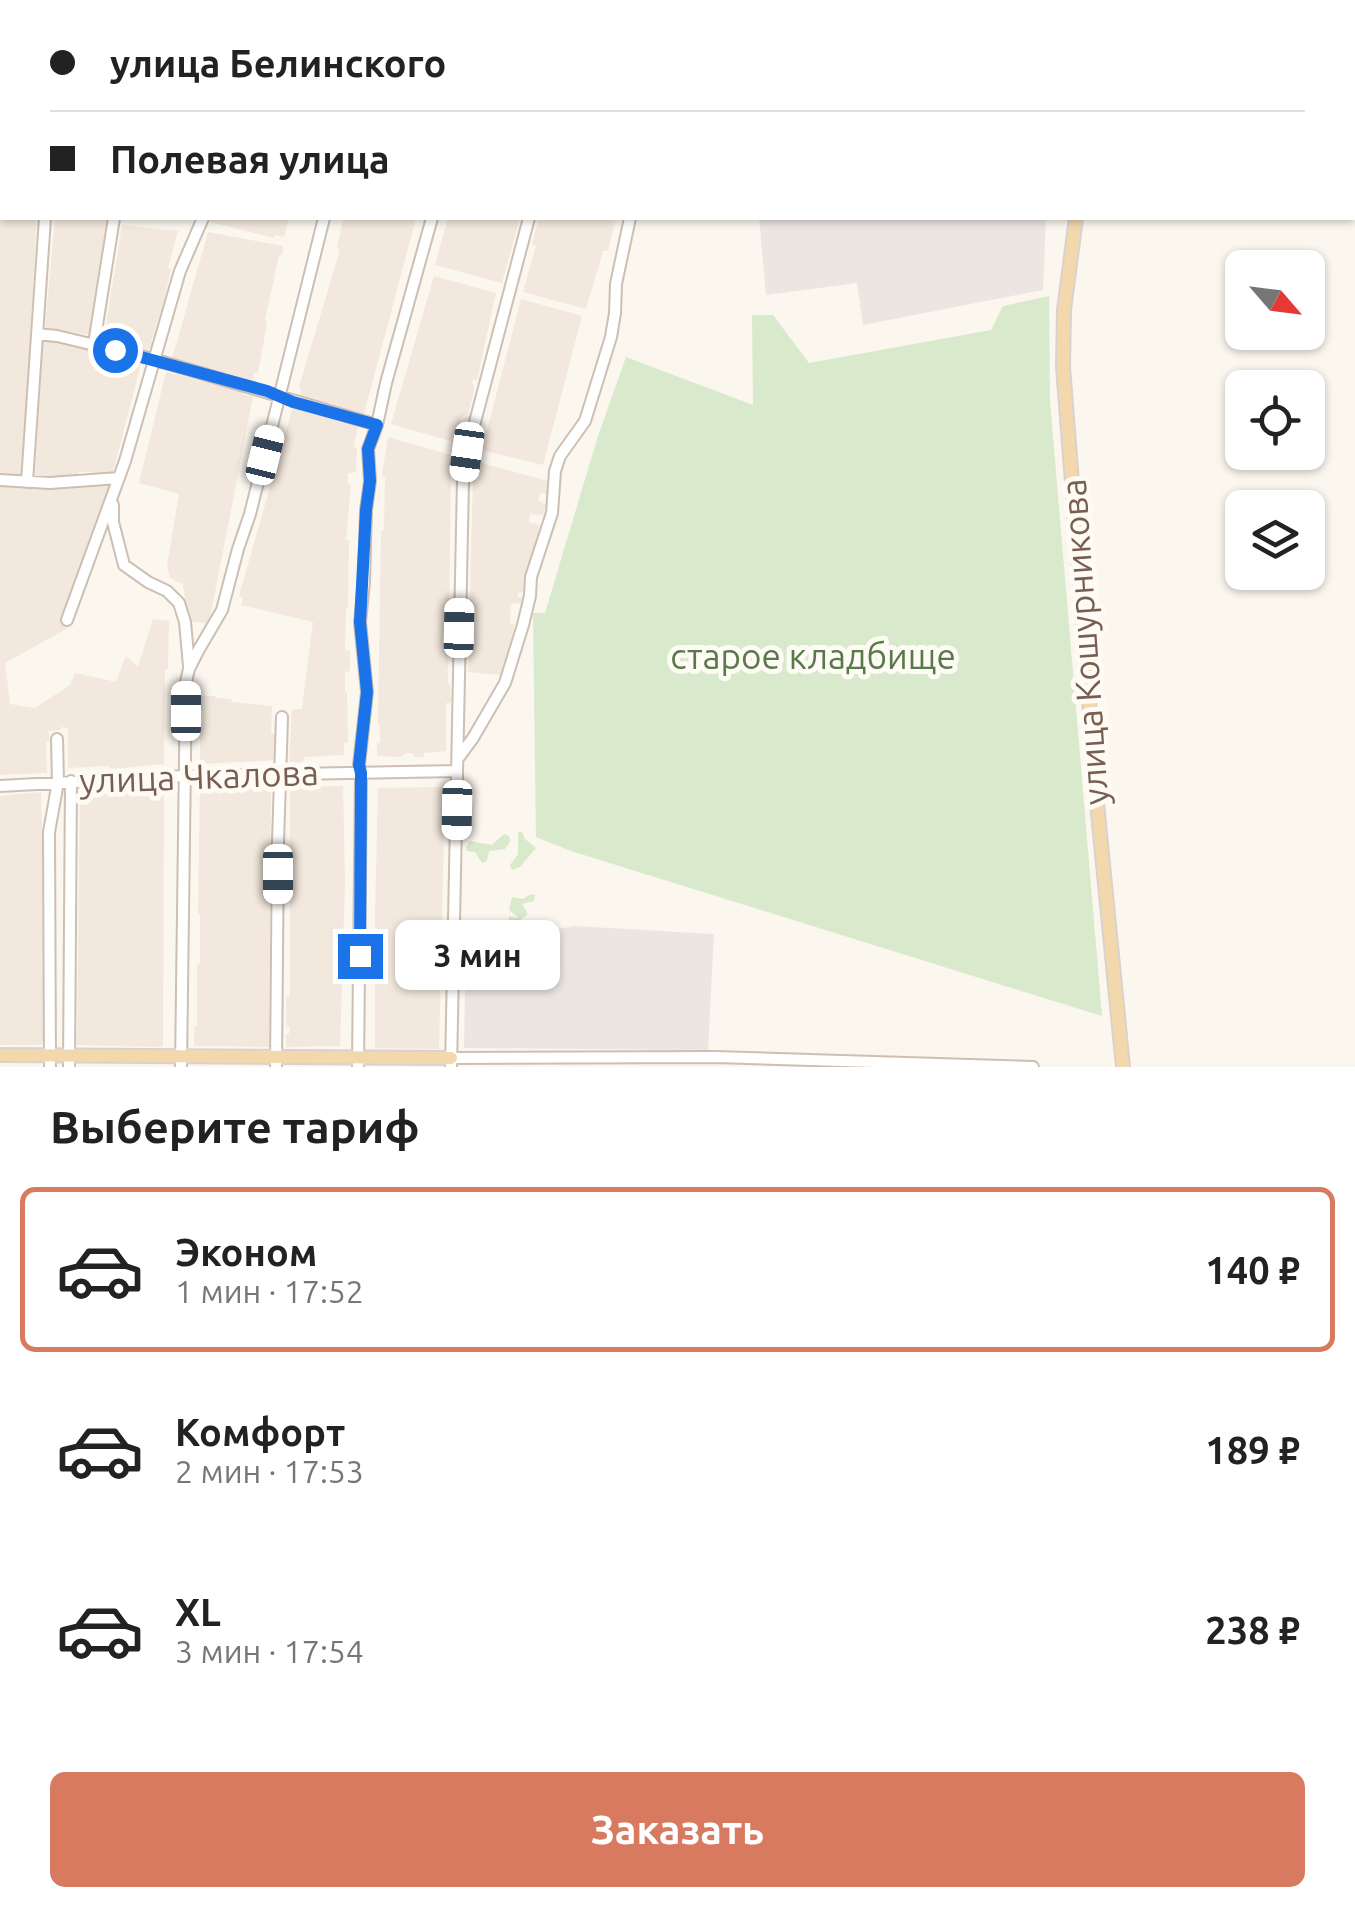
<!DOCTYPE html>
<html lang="ru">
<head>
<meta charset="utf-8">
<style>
  body { margin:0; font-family:Ubuntu,sans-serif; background:#f2f2f2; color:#222; height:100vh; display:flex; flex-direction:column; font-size:38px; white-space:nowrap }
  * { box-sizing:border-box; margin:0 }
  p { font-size:32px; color:#767676 }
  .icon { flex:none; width:55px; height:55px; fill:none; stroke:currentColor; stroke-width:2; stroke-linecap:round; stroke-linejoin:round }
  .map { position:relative; height:1067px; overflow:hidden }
  .sheet { display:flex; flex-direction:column; background:#fff; flex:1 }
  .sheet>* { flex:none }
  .guide { position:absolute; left:0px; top:0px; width:1355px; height:220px; box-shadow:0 2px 8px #0004; display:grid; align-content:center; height:220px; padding:0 50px; background:#fff }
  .needle { width:65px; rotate:118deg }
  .tools { position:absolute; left:1225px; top:250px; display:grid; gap:20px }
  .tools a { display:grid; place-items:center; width:100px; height:100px; border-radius:15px; background:#fff; box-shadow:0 2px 8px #0004; font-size:50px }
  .end { position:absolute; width:45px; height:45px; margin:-22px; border:12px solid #1a73e8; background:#fff; box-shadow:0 0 0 5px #fff }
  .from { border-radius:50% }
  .bubble { position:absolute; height:70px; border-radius:15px; background:#fff; box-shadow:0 2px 8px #0004; font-size:32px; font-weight:700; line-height:70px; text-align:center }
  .car { position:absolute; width:30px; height:60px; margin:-30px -15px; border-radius:12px; box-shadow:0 0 8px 2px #0007; background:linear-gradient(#fff 24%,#345 0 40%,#fff 0 76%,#345 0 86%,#fff 0) }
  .guide b { display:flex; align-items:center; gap:35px; height:95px; font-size:38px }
  .guide b+b { border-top:2px solid #e0e0e0 }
  .guide i { width:25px; height:25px; background:#222 }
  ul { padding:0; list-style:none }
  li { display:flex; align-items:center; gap:30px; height:165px; margin:0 20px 15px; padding:0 30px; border:5px solid transparent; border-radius:15px }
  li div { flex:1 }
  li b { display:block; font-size:38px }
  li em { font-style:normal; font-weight:700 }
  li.selected { border-color:#d87a60 }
  li>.icon { width:90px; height:90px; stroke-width:1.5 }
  h2 { padding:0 50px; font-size:45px; line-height:120px }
  .primary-button { display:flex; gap:20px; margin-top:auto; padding:20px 50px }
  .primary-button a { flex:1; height:115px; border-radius:15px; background:#d87a60; color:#fff; font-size:40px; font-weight:700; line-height:115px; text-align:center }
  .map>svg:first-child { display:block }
  .residential { fill:#f2e8dd }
  .industrial { fill:#ece6e2 }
  .green { fill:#d8e9cc }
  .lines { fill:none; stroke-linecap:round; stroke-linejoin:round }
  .minor-casing { stroke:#cdbfb3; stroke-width:14 }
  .major-casing { stroke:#d9d2ce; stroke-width:16 }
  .minor { stroke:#fff; stroke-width:10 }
  .major { stroke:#f3d8ad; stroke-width:12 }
  .route { stroke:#1a73e8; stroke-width:12 }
  .labels { text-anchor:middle; stroke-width:10; stroke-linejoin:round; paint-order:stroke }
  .street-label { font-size:35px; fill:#765e51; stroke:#fefaf4 }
  .park-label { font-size:35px; fill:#59794a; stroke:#fefaf4 }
</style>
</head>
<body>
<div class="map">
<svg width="1355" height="1067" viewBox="0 0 1355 1067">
  <rect width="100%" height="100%" fill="#fbf6ee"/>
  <path class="residential" d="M0,0H38V2H2V127H0Z
    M71,0H245V2H71Z
    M0,153H2V218H37L22,477L0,476Z
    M55,218H91L107,220L89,335L45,328Z
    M212,218H289L284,237L275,235L274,238L210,222Z
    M343,218H416L364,414L330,403L328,405L300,396L302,391L299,387L340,250L337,247Z
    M448,218H520L502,283L435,265Z
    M539,218H612L611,221L615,222L608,251H603L586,309L523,292L536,246L532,244Z
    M122,225L178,231L168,268L171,269L163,305L151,341L154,346L149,348L147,354L103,343Z
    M208,232L283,246L282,255H279L265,320L267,323L258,373H254L252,383L172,359Z
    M434,276L496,293L477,380L473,379L472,384L474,385V390L468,414H465L461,418L454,442L391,424Z
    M521,299L582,316L543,465L482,450Z
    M46,340H57L141,364L112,475L92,472H79L78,475L72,476L35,477L43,343Z
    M166,372L242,390V394L253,397L210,618L207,623L193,622L188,618L183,584L170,578L167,566L179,494L139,483Z
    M293,406L358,426L354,447L357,449L356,472L348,473V483L351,484L346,540H349L348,608L346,609L345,650L350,651V671L345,672V692L347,693L348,743H344V755L304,757L303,762L289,763L292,709H302L313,622L241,605L243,598L239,596Z
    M388,437L455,456L451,471L448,683L450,684L451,703H446V751L424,753L423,757H414L413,753H406L401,757L377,756V743H380V725L378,724L381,531L384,530L385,477L382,475Z
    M475,461L551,482L548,494L541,493L538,500L546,505L543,515L530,514L529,522L540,525L523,592L518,593V597H522L521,604L513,603L511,606L510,623L515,624L513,632L501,675L468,672L473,477Z
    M108,482L114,484L61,622L68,628L5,663L10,704L35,708L70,685L75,673L116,682L126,656L138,667L153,619L169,621L168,669H165L164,764L110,769L109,766L68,768V728L61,727L60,730L48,731L50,740L46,743L47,773L0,775V484L49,489Z
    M203,696H215L216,698L231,699L232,702L272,706L271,733L275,734V760L200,764V724L203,723V711L200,710V699Z
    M236,785L237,788L271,787L269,1047L194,1046V1027L197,1026V964L200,963V915L198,914L200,786Z
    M164,786L163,1047L77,1045L80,792L83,790L116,788L117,790L133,789V787Z
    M343,786L345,882L340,1046L286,1047V1034H289L290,1027H287L286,1019V997H290V787Z
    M445,787L439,1049L375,1048V917L378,788Z
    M41,792L45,953L44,1041L42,1042V1045H0V796Z"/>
  <path class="industrial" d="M759,218H1046L1043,290L863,325L857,283L766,295Z
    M574,926L714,934L708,1050L464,1048L466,933L522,936Z"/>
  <path class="green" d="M1049,296L1050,401L1102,1016L571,851L536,837L533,613H545L598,436L626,357L753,405L752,315H773L809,363L991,330L1003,306Z
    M518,832H522L525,839L536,848L520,867L512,870L510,865L518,854Z
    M504,834L509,836L510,842L505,849L489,851L487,861L482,863L475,852L467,851L466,847L470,841L492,845Z
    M535,894L534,901L522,904L528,914L519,921L521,927L515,929V934L509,933V916L515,918L518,917L509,910L512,897L523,899L529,895Z"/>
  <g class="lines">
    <defs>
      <path id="minor" d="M256,2V0
        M350,2V0
        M364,2L365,0
        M488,2L489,0
        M587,2V0
        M683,2V0
        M706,2L707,0
        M805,2L806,0
        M37,334L57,336L153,359L377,425
        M94,344L114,218
        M0,480L50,483L119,478
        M27,482L45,218
        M113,505V522L124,565L148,582L167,591L179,603L185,622L189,666
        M67,620L125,461L180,271L203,218
        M459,757L473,738L505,683L523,625L530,596L531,577L552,513L555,471L560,456L585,421L611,337L615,313L616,284L630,218
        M0,786L184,776L457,771
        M451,1058L715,1057L1033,1067
        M50,1067L49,832L58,782L57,739
        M69,1067L71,781
        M181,1067L186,682L189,669L198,651L222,610L238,549L250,514L324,218
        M276,1067L278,842L282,717
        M358,1067L361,773L359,765L367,692L360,622L364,582L366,510L370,481L368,449L377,425L386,383L432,218
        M451,1067L463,480L467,452L529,218"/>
      <path id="major" d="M1035,0V2
        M54,2V0
        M378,2L385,0
        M0,139L2,138
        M1076,218L1064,310L1063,367L1097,803L1123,1067
        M0,1055L451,1058"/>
    </defs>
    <use href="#minor" class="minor-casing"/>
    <use href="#major" class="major-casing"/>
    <use href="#minor" class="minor"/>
    <use href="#major" class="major"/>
  </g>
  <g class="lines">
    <path class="route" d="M115,350L267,391L293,402L377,425L368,449L370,481L366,510L360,622L367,692L359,765L361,773L360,956"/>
  </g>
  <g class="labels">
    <g class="street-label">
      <text transform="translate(1085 642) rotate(-94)" y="12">улица Кошурникова</text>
      <text transform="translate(199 777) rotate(-2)" y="12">улица Чкалова</text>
    </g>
    <g class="park-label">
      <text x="813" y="669">старое кладбище</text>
    </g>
  </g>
</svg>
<div class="tools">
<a><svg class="needle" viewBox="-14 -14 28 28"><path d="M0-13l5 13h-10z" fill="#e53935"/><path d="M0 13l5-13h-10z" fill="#767676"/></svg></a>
<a><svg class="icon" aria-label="locate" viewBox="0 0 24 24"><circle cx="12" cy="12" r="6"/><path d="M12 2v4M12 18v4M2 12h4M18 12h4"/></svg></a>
<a><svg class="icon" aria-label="layers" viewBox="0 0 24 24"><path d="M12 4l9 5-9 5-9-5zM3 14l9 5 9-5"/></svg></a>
</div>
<i class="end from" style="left:115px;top:350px"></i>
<i class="end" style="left:360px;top:956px"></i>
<div class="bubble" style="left:395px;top:920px;width:165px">3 мин</div>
<i class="car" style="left:467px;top:452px;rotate:188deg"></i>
<i class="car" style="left:265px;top:455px;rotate:14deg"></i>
<i class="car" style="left:459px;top:628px;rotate:1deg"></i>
<i class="car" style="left:186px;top:711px;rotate:0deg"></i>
<i class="car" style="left:457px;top:810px;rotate:181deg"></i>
<i class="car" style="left:278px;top:874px;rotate:180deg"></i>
<div class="guide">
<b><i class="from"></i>улица Белинского</b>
<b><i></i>Полевая улица</b>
</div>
</div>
<section class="sheet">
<h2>Выберите тариф</h2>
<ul>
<li class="selected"><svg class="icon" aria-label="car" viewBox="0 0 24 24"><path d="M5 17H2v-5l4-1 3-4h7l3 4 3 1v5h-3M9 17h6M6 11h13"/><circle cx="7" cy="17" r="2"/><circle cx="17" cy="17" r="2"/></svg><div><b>Эконом</b><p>1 мин · 17:52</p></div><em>140 ₽</em></li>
<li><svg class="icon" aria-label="car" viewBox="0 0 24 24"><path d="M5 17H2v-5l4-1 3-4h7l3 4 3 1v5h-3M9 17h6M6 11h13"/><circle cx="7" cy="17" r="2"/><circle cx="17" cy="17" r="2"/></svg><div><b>Комфорт</b><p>2 мин · 17:53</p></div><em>189 ₽</em></li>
<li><svg class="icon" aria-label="car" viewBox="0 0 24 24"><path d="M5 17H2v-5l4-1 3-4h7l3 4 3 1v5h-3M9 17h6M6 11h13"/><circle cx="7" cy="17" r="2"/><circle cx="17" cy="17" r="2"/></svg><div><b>XL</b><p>3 мин · 17:54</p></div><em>238 ₽</em></li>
</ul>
<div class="primary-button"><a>Заказать</a></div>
</section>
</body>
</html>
